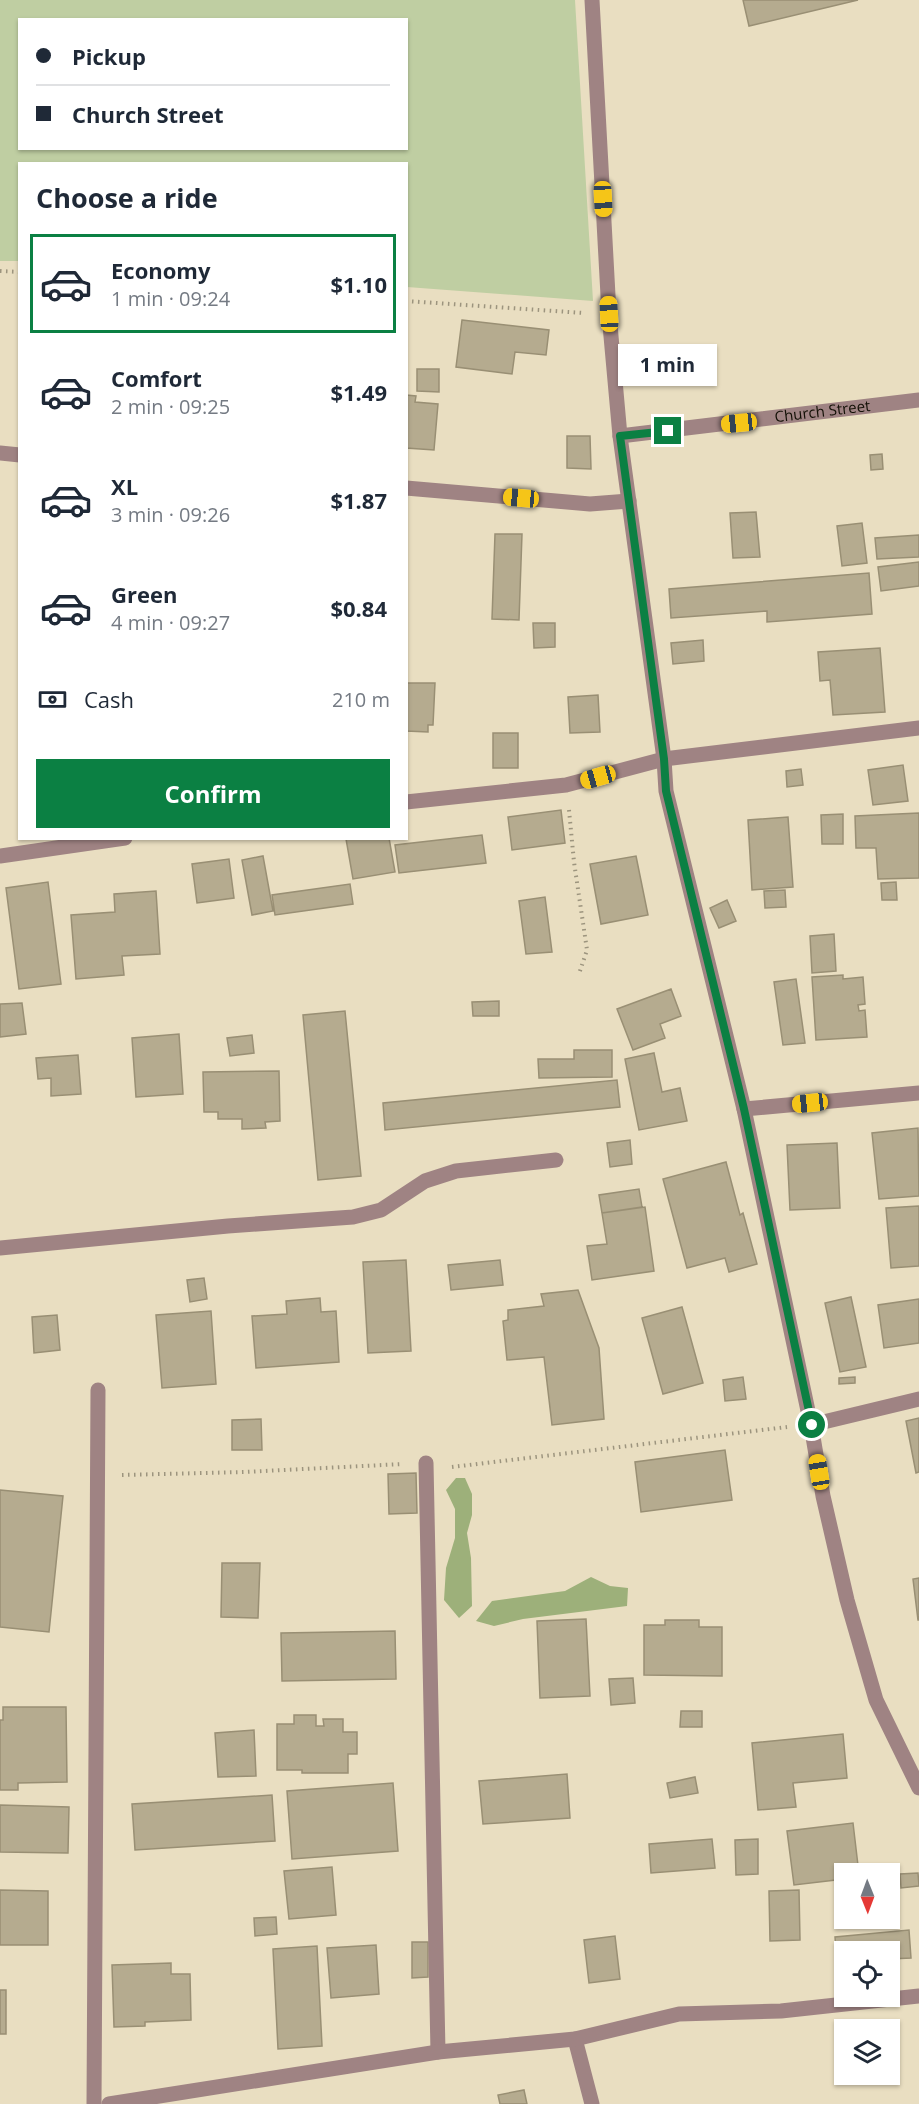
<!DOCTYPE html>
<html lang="en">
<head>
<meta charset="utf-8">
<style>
  body { margin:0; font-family:"Open Sans",sans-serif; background:#f6f6f7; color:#1f2937; height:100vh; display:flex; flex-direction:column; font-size:22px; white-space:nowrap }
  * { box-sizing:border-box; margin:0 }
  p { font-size:20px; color:#747a83 }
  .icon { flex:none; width:33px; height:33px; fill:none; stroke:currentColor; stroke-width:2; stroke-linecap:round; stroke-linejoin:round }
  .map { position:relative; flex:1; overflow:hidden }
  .side { position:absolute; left:18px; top:162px; width:390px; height:678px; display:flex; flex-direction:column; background:#fff; border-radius:0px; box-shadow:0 2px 4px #0004 }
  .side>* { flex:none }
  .hud { position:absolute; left:18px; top:18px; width:390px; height:132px; border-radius:0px; box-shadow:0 2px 4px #0004; display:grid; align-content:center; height:132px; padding:0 18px; background:#fff }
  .needle { width:39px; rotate:179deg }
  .buttons { position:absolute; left:834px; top:1863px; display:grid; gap:12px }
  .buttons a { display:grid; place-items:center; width:66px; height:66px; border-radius:0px; background:#fff; box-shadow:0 2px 4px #0004; font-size:30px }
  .end { position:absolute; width:27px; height:27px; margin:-14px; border:8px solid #0b8043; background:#fff; box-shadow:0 0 0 3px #fff }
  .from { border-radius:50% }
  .bubble { position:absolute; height:42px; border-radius:0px; background:#fff; box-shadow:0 2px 4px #0004; font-size:20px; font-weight:700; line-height:42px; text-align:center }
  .car { position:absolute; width:18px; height:36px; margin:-18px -9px; border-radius:8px; box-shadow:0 0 4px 2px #0007; background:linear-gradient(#f5c518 24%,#345 0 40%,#f5c518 0 76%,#345 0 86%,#f5c518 0) }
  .hud b { display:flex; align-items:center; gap:21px; height:57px; font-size:22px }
  .hud b+b { border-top:2px solid #e0e1e3 }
  .hud i { width:15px; height:15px; background:#1f2937 }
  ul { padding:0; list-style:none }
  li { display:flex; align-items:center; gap:18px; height:99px; margin:0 12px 9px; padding:0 6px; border:3px solid transparent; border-radius:0px }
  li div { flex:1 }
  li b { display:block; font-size:22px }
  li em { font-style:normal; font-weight:700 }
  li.active { border-color:#0b8043 }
  li>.icon { width:54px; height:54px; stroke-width:1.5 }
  h2 { padding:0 18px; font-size:27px; line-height:72px }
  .pay { display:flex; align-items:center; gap:15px; height:66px; padding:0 18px; font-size:22px }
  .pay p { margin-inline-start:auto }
  .button { display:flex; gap:12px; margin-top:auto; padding:12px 18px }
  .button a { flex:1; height:69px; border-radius:0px; background:#0b8043; color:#fff; font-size:24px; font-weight:700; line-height:69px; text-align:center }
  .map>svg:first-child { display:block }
  .green { fill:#bfcea2; fill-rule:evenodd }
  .forest { fill:#9db07a }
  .building { fill:#b5ab8f; stroke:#998f74; stroke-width:1.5 }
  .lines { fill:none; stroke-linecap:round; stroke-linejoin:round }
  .path { stroke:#9c947e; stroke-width:4; stroke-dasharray:1.5 4.5; stroke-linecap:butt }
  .minor { stroke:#9f8383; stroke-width:15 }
  .route { stroke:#0b8043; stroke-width:8 }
  .labels { text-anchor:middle; stroke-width:4.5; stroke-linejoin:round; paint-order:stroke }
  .street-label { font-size:15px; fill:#131006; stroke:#fff }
</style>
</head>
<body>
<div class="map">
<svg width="919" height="2104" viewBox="0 0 919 2104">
  <rect width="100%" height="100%" fill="#e9dec1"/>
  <path class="green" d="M0,0H575L593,301L407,287L406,164H20L19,261H0ZM20,20H406V148H20Z"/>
  <path class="forest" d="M456,1478H465L472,1494V1515L467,1533L471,1558L472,1606L459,1618L444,1600L446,1568L455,1538V1509L446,1490Z
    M591,1577L610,1586L628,1588L627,1606L523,1619L494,1626L476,1621L492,1601L565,1591Z"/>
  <path class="building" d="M743,0H858L749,26Z
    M462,320L549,330L546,355L515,352L512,374L456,367Z
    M417,369H439V392L417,391Z
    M406,395L416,396L415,402L438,404L434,450L406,448Z
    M567,436H590L591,469L567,468Z
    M882,454L883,469L871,470L870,455Z
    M756,512L760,557L733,558L730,513Z
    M862,523L867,563L842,566L837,526Z
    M495,534H522L519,620L492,619Z
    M919,535V557L877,559L875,538Z
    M919,562V586L881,591L878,567Z
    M869,573L872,614L767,622V611L671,618L669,589Z
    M533,623H555V647L534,648Z
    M703,640L704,661L673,664L671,643Z
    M880,648L885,712L833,715L830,680L820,681L818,652Z
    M406,683H435L433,725H428V732L406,731Z
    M598,695L600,732L570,733L568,697Z
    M493,733H518V768H493Z
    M903,765L908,801L873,805L868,770Z
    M801,769L803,785L787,787L786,771Z
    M561,810L565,843L512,850L508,817Z
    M919,813V878L878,879L876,848H856L855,816Z
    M843,814V844H822L821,815Z
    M788,817L793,887L752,890L748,820Z
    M482,835L486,863L399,873L395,845Z
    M389,838L395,872L353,879L346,839Z
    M263,856L273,911L252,915L242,860Z
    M636,856L648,915L601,924L590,864Z
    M229,859L234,898L197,903L192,864Z
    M48,882L61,984L19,989L6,888Z
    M896,882L897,900H882L881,883Z
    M350,884L353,904L275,915L272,895Z
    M785,890L786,907L765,908L764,891Z
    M156,891L160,954L122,956L124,975L76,979L71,915L115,912L114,894Z
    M545,897L552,952L526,954L519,901Z
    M727,900L736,921L719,928L710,908Z
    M834,934L836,971L812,973L810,936Z
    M843,975V979L863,977L865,1004L858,1005L859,1011L865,1010L867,1037L816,1040L812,977Z
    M796,979L805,1043L783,1045L774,982Z
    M671,989L681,1016L660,1024L665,1038L633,1050L617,1009Z
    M499,1001V1016H473L472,1002Z
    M22,1003L26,1034L0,1037V1004Z
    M345,1011L361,1176L318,1180L303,1015Z
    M179,1034L183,1094L136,1097L132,1038Z
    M252,1035L254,1053L230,1056L227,1038Z
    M574,1050H612V1077L539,1078L538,1059H574Z
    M654,1053L662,1092L680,1088L687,1121L639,1130L625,1059Z
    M78,1055L81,1094L51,1096V1078L38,1079L36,1058Z
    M279,1071L280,1121L265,1122L266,1128L242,1129V1119H218V1112H204L203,1072Z
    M617,1080L620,1107L385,1130L383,1103Z
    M918,1128L919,1196L879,1199L872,1133Z
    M630,1140L632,1164L610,1167L607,1143Z
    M837,1143L840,1208L790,1210L787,1145Z
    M726,1162L740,1215L743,1213L757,1264L729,1272L725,1258L687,1268L663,1179Z
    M639,1189L642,1207L602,1213L599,1195Z
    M919,1206V1266L891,1268L886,1208Z
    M645,1207L654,1271L592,1280L587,1246L607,1244L602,1213Z
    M406,1260L411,1351L368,1353L363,1262Z
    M500,1260L503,1285L451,1290L448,1265Z
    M204,1278L207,1299L190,1302L187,1280Z
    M578,1290L599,1348L604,1419L552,1425L544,1357L507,1360L503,1321L508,1320V1310L544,1306L541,1294Z
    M851,1297L866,1367L840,1372L825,1303Z
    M320,1298L321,1312L336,1311L339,1362L256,1368L252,1316L287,1314L286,1301Z
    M919,1299V1343L884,1348L878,1305Z
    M682,1307L703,1383L663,1394L642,1318Z
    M211,1311L216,1384L162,1388L156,1315Z
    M57,1315L60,1350L34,1353L32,1317Z
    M743,1377L746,1399L725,1401L723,1380Z
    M855,1377V1383L839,1384V1378Z
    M919,1418V1472L916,1473L906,1421Z
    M261,1419L262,1450H232V1420Z
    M725,1450L732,1500L641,1512L635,1462Z
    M416,1473L417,1513L389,1514L388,1474Z
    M0,1490L63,1496L49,1632L0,1627Z
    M222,1563H260L258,1618L221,1617Z
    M919,1578V1620H918L913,1579Z
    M586,1619L590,1696L540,1698L537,1621Z
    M665,1620H699V1627H722V1676L644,1675V1625H665Z
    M395,1631L396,1679L282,1681L281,1633Z
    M633,1678L635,1703L611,1705L609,1679Z
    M3,1707H66L67,1782L18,1783V1790H0V1720H3Z
    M681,1711H702V1727H680Z
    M294,1715H316V1726H324L323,1719H343V1732H357V1754H348V1773H302V1770H277V1724H294Z
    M254,1730L256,1776L218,1777L215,1733Z
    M843,1734L847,1778L793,1783L796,1807L758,1810L752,1743Z
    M567,1774L570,1818L483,1824L479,1781Z
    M695,1777L698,1793L670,1798L667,1783Z
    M393,1783L398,1851L292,1859L287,1791Z
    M272,1795L275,1841L135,1850L132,1804Z
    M0,1805L69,1807L68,1853L0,1852Z
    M853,1823L859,1874H844V1879L794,1885L787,1831Z
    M712,1839L715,1868L651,1873L649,1844Z
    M758,1839V1874L736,1875L735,1840Z
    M332,1867L336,1915L289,1919L284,1871Z
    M918,1873L919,1886L901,1888L900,1874Z
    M0,1890L48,1891V1945H0Z
    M799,1890L800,1940L770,1941L769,1891Z
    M276,1917L277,1934L255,1936L254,1918Z
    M909,1930L911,1958L890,1959V1952H844V1963L837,1964L835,1937Z
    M615,1936L620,1979L589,1983L584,1940Z
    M412,1942H428V1977L412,1978Z
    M376,1945L379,1994L331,1998L327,1948Z
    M317,1946L322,2046L278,2049L273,1949Z
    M171,1963V1974H190L191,2020L145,2022V2026L114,2027L112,1965Z
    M0,1990H6V2034H0Z
    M524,2090L527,2104H500L498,2095Z"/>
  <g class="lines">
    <path class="path" d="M0,271L20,272
      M406,301L584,313
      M569,810L574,862L587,950L579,974
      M452,1467L787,1427
      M122,1475L244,1472L403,1464"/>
    <g class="minor">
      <path d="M592,0L609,314L620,436L664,759L666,791L744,1109L811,1425L823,1496L847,1600L876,1700L919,1788"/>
      <path id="s1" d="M620,436L919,400"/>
      <path d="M0,453L20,455"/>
      <path d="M406,488L590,504L629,501"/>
      <path d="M406,802L566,785L664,759L919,728"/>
      <path d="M0,856L125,838"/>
      <path d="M744,1109L919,1093"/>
      <path d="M0,1248L228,1226L353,1217L381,1210L425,1181L456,1171L556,1160"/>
      <path d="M811,1425L919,1399"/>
      <path d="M426,1463L438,2052"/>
      <path d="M575,2039L592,2104"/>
      <path d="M94,2104L98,1390"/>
      <path d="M109,2104L438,2052L575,2039L679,2014L781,2011L919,1996"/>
    </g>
  </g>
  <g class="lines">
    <path class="route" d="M668,431L620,436L664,759L666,791L744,1109L812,1425"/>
  </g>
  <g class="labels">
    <g class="street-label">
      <text dy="5" stroke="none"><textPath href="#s1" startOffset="204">Church Street</textPath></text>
    </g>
  </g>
</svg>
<div class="buttons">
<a><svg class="needle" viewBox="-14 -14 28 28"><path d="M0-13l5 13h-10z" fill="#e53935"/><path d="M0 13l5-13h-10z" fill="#747a83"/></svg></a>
<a><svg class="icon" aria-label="locate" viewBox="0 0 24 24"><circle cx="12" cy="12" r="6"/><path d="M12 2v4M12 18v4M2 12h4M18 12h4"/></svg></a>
<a><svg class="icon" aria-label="layers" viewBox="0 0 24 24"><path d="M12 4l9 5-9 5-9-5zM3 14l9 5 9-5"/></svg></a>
</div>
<i class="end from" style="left:812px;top:1425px"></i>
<i class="end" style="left:668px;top:431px"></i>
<div class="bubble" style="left:618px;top:344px;width:99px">1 min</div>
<i class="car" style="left:603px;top:199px;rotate:177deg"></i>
<i class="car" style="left:609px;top:314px;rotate:357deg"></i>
<i class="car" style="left:739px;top:423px;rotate:264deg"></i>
<i class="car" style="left:521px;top:498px;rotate:275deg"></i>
<i class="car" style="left:598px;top:777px;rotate:254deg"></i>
<i class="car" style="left:810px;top:1103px;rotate:264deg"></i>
<i class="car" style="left:819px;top:1472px;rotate:351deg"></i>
<div class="hud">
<b><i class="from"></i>Pickup</b>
<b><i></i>Church Street</b>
</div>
<section class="side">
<h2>Choose a ride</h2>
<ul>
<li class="active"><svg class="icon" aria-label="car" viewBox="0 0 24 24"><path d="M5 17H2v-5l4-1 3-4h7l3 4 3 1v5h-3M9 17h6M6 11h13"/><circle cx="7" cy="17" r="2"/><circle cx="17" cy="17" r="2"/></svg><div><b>Economy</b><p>1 min · 09:24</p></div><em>$1.10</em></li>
<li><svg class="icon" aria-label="car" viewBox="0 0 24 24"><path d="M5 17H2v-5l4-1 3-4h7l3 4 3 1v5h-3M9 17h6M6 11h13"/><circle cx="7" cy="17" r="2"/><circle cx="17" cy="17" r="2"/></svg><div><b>Comfort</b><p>2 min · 09:25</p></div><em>$1.49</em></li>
<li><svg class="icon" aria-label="car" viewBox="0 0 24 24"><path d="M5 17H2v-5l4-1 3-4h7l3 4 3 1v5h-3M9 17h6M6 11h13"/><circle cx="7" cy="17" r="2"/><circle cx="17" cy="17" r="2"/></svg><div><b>XL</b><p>3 min · 09:26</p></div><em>$1.87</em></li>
<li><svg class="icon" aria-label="car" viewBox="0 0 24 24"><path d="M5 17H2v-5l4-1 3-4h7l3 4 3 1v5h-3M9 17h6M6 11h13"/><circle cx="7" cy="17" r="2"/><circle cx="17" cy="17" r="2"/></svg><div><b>Green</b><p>4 min · 09:27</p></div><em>$0.84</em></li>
</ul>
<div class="pay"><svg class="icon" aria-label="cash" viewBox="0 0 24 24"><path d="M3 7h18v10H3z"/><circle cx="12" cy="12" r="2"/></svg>Cash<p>210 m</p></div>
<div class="button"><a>Confirm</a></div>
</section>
</div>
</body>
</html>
